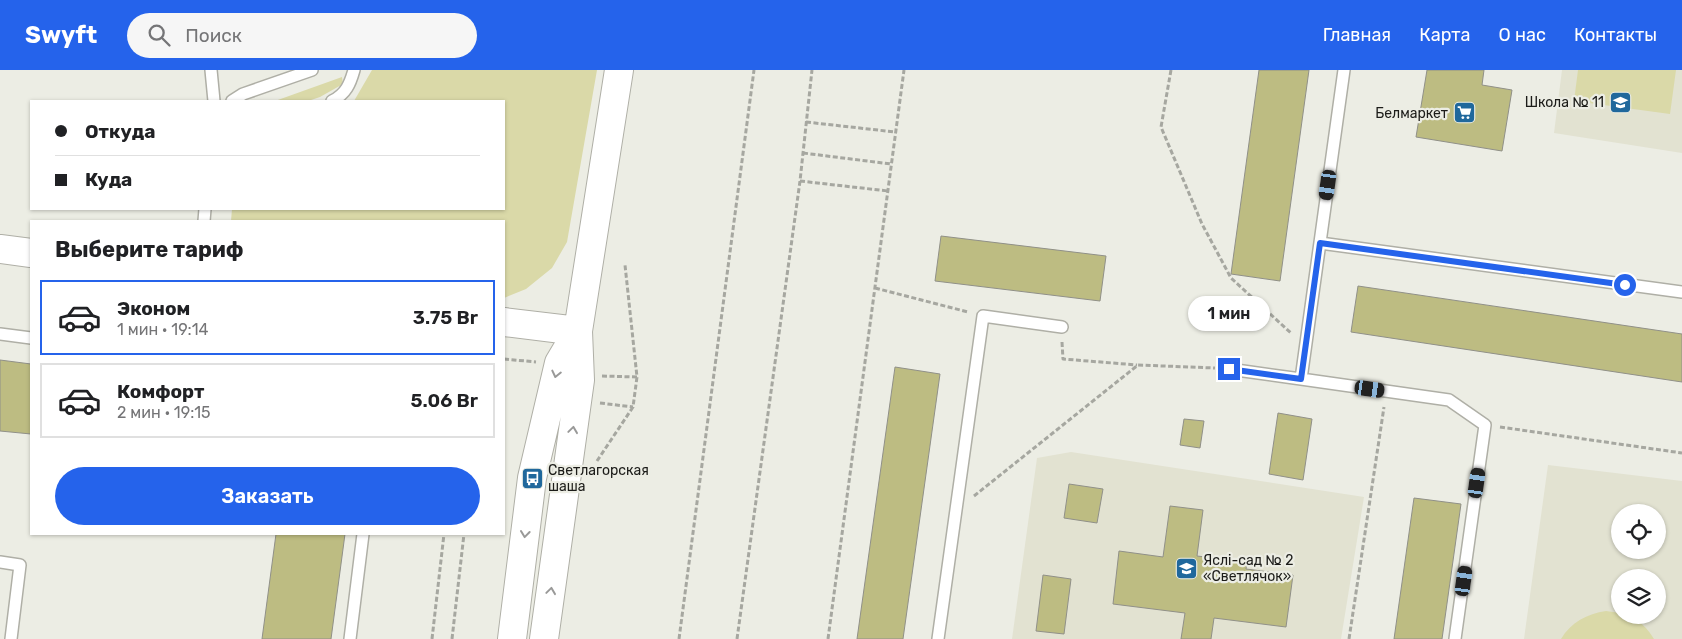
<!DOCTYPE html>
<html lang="ru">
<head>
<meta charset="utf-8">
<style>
  body { margin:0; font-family:Rubik,sans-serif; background:#f6f6f6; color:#202124; height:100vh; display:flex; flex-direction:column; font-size:19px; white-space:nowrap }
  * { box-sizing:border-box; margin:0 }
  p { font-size:16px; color:#757577 }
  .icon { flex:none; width:28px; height:28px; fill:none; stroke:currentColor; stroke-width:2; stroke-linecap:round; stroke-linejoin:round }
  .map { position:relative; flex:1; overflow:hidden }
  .details { position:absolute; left:30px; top:150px; width:475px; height:315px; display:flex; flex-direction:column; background:#fff; border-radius:0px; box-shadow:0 1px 4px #0004 }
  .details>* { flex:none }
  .banner { position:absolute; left:30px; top:30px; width:475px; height:110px; border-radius:0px; box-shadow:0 1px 4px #0004; display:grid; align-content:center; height:110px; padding:0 25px; background:#fff }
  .controls { position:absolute; left:1611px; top:434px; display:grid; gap:10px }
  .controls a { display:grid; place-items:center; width:55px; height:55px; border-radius:50%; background:#fff; box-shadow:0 1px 4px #0004; font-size:25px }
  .end { position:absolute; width:22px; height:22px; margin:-11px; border:6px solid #2563eb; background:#fff; box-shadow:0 0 0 2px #fff }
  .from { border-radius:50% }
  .bubble { position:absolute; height:35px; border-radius:18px; background:#fff; box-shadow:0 1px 4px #0004; font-size:16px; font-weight:600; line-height:35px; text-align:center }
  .car { position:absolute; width:15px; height:30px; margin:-15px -8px; border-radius:6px; box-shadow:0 0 4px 1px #0007; background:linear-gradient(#222 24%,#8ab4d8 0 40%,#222 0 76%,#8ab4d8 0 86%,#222 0) }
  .banner b { display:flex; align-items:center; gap:18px; height:48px; font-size:19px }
  .banner b+b { border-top:1px solid #e0e0e0 }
  .banner i { width:12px; height:12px; background:#202124 }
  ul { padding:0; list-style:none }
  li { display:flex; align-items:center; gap:15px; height:75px; margin:0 10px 8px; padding:0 15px; border:2px solid #e0e0e0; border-radius:0px }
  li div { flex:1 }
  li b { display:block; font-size:19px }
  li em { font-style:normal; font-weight:600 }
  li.current { border-color:#2563eb }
  li>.icon { width:45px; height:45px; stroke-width:1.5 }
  h2 { padding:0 25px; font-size:22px; line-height:60px }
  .action { display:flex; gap:10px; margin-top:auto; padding:10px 25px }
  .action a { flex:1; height:58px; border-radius:30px; background:#2563eb; color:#fff; font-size:20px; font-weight:600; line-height:58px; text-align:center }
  header { display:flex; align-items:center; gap:30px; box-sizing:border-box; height:70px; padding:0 25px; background:#2563eb; color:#fff }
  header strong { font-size:24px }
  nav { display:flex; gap:28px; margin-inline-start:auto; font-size:18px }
  .search { width:350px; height:45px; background:#f6f6f6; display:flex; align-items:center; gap:12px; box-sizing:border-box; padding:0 18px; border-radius:28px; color:#757577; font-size:19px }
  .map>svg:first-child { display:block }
  .built { fill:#e2e2d1; fill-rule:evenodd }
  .green { fill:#dad9a8 }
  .building { fill:#bdbc82; stroke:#909088 }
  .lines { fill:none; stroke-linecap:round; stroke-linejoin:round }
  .service-casing { stroke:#afafa6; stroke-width:14 }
  .secondary-casing { stroke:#afafa6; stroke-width:30 }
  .primary-casing { stroke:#afafa6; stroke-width:30 }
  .path { stroke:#a6a7a0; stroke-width:3; stroke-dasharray:5 2.5; stroke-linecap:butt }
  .service { stroke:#fff; stroke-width:11 }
  .secondary { stroke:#fff; stroke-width:28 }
  .primary { stroke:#fff; stroke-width:28 }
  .oneway { stroke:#999998 }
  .route { stroke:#2563eb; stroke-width:6 }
  .labels { text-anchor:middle; stroke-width:4.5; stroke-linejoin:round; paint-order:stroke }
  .poi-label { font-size:14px; fill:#1c1c19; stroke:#ecede4; text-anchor:end }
</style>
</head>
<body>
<header>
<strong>Swyft</strong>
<div class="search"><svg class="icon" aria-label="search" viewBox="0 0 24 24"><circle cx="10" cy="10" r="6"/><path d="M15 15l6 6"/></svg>Поиск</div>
<nav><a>Главная</a><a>Карта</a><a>О нас</a><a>Контакты</a></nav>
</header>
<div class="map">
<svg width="1682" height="569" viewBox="0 0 1682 569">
  <rect width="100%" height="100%" fill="#ecede4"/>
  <path class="built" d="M1562,0H1682V83L1554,63Z
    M1071,382L1364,427L1341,569H1012L1037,388Z
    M1548,395L1682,411V569H1524ZM1620,442H1658V480H1620ZM1620,508H1658V545H1620Z"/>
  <path class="green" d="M372,0H597L567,172L552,198L526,219L504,228V151H231L232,139H504V31H354Z
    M1578,0H1676L1670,44L1574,31Z
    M342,7L343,14L320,27L308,31H275Z
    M1606,541L1620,543V545C1635,545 1647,557 1654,569H1561C1571,552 1587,544 1606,541Z"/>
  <path class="building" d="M1259,0H1309L1280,211L1231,204Z
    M1427,0H1484L1482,15L1512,20L1502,81L1416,67Z
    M941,166L1106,186L1100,231L935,211Z
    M1358,216L1682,264V312L1351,262Z
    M0,290L31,294V364L0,361Z
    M895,297L940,304L903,569H857Z
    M1278,343L1312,349L1303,410L1269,404Z
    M1184,349L1204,351L1200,378L1180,375Z
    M1069,414L1103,419L1097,453L1064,448Z
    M1414,428L1461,434L1442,569H1394Z
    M1170,436L1203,440L1197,486L1247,492L1246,499L1293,505L1286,557L1214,548L1211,569H1181L1185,543L1113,534L1119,481L1163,487Z
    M276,464H345L331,569H262Z
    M1043,505L1071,509L1064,564L1036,561Z"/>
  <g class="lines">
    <defs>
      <path id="service" d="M211,0L214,31
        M1344,0L1301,309L1449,330L1485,355L1455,569
        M232,31L243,24L312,0
        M332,31C346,24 350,14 354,0
        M204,151L205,139
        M1320,173L1682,222
        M0,264L31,268
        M1229,299L1301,309
        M0,492L20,495L11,569
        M350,569L363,464
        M938,569L983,246L1062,257"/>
      <path id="secondary" d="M512,569L532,408L559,293L578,261
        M544,569L580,310L578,261"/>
      <path id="primary" d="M0,179L31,183
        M504,252L578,261L619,0"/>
    </defs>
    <use href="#service" class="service-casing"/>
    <use href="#secondary" class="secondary-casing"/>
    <use href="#primary" class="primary-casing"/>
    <path class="path" d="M1171,0L1161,57L1202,154L1231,208L1292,264
      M806,52L895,62
      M803,83L891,94
      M800,111L888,121
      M875,218L968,242
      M1062,272L1063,289L1137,295
      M504,289L536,292
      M602,306L637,307
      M600,333L633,337
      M1500,357L1682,383
      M597,391L633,337L637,307L625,195
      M974,426L1138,295L1215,298
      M432,569L444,464
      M452,569L464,464
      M679,569L754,0
      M737,569L800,111L812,0
      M828,569L904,0
      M1349,569L1384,337"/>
    <use href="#service" class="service"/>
    <use href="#secondary" class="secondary"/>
    <use href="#primary" class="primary"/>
  </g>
  <defs><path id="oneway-chevron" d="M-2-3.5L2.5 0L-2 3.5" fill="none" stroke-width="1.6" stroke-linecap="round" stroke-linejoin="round" transform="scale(1.25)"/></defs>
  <g class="oneway">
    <use href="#oneway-chevron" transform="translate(556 304) rotate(103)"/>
    <use href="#oneway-chevron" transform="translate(573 360) rotate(-82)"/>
    <use href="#oneway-chevron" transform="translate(525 464) rotate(97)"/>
    <use href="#oneway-chevron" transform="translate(551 521) rotate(-82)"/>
  </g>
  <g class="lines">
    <path class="route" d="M1229,299L1301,309L1320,173L1625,215"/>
  </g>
  <defs>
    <symbol id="school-square" viewBox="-11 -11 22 22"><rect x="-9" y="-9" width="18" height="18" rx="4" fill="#20689c" stroke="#ecede4"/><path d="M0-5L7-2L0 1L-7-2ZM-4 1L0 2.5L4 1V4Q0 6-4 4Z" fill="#fff"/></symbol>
    <symbol id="supermarket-square" viewBox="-11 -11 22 22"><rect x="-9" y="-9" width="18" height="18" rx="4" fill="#20689c" stroke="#ecede4"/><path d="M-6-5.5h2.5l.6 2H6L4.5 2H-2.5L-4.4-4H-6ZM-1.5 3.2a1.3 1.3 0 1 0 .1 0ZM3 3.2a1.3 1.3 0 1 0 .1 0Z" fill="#fff"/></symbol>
    <symbol id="bus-square" viewBox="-11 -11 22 22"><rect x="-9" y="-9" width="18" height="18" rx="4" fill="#20689c" stroke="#ecede4"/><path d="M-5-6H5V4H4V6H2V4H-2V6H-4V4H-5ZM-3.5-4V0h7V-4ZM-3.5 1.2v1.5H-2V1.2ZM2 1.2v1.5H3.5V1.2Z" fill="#fff"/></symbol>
  </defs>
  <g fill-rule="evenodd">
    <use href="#school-square" x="1608" y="20" width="25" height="25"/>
    <use href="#supermarket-square" x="1452" y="30" width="25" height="25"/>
    <use href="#bus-square" x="520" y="396" width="25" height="25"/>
    <use href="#school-square" x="1174" y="486" width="25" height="25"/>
  </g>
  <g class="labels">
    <g class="poi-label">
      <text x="1604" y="37">Школа № 11</text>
      <text x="1448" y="48">Белмаркет</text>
      <text x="548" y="405" text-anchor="start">Светлагорская<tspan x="548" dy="16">шаша</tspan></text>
      <text x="1203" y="495" text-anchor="start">Яслі-сад № 2<tspan x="1203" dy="16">«Светлячок»</tspan></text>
    </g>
  </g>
</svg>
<div class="controls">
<a><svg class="icon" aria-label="locate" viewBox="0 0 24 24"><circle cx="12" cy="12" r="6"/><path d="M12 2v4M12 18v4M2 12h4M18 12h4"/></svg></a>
<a><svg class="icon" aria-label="layers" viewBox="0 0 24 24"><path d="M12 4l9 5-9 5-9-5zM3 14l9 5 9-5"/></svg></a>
</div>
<i class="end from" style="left:1625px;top:215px"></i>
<i class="end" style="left:1229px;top:299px"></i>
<div class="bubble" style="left:1188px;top:226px;width:82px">1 мин</div>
<i class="car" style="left:1328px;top:115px;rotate:188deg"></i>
<i class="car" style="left:1370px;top:319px;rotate:98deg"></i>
<i class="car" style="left:1477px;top:413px;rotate:8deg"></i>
<i class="car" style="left:1464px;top:511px;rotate:8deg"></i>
<div class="banner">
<b><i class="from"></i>Откуда</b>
<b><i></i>Куда</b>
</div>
<section class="details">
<h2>Выберите тариф</h2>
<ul>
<li class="current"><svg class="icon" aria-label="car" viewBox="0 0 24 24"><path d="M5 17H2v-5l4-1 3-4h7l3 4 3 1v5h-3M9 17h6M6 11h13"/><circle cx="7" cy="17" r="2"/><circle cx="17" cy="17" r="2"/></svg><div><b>Эконом</b><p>1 мин · 19:14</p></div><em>3.75 Br</em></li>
<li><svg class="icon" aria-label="car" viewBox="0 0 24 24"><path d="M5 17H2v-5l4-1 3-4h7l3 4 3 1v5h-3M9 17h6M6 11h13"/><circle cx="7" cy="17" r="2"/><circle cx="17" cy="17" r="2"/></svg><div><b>Комфорт</b><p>2 мин · 19:15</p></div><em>5.06 Br</em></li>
</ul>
<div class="action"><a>Заказать</a></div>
</section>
</div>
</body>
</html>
